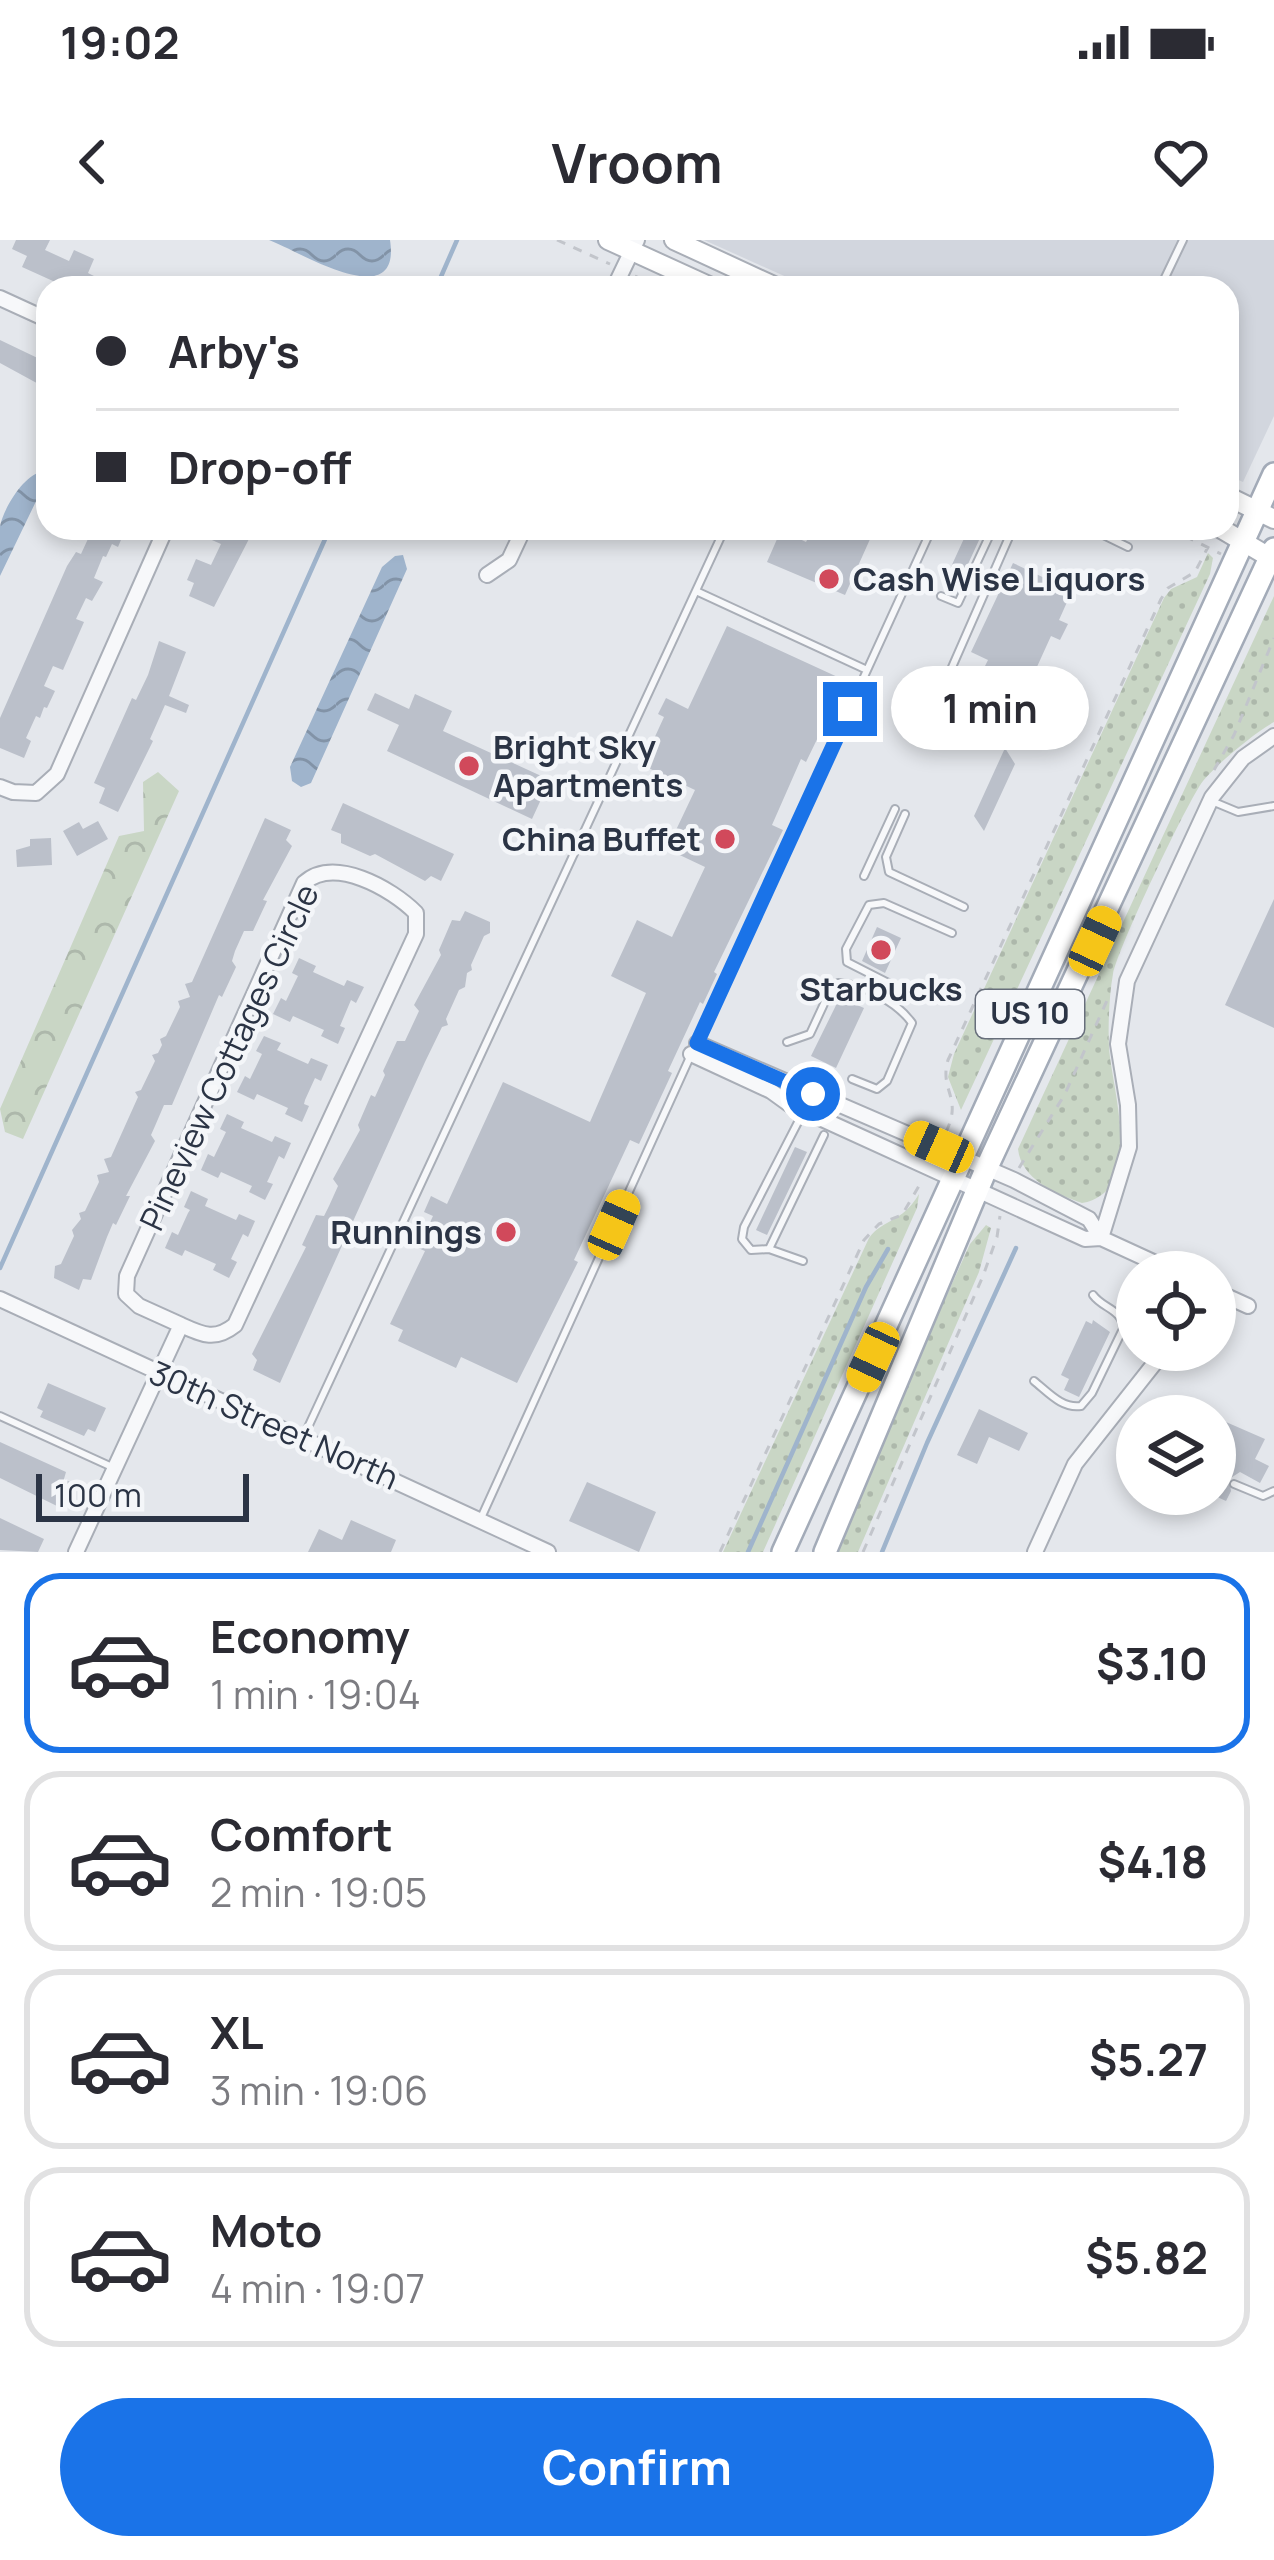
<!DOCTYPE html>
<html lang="en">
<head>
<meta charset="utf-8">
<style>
  body { margin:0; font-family:Manrope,sans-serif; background:#f7f7f7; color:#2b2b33; height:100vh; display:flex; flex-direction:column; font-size:45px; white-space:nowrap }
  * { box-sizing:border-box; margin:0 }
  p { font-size:39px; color:#7c7c81 }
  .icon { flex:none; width:66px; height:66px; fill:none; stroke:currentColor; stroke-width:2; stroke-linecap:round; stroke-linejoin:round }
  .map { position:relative; height:1312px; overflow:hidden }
  .sheet { display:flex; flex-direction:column; background:#fff; flex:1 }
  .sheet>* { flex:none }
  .hud { position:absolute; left:36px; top:36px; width:1203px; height:264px; border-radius:36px; box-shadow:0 6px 18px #0003; display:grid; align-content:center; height:264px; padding:0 60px; background:#fff }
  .controls { position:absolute; left:1116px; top:1011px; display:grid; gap:24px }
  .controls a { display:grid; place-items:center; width:120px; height:120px; border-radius:50%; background:#fff; box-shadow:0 6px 18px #0003; font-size:60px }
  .scale { position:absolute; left:36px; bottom:30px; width:213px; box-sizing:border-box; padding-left:12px; border:6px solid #2b3445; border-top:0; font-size:33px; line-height:42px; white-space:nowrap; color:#2b3445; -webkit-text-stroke:9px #f4f6f9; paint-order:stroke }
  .end { position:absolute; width:54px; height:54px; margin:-27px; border:15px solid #1a73e8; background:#fff; box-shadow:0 0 0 6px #fff }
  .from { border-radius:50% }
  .bubble { position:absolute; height:84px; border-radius:42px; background:#fff; box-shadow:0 6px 18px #0003; font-size:39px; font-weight:700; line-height:84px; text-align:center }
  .car { position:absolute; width:36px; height:72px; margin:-36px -18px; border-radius:15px; box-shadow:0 0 9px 3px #0007; background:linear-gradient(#f5c518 24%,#345 0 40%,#f5c518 0 76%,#345 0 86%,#f5c518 0) }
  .hud b { display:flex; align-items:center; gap:42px; height:114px; font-size:45px }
  .hud b+b { border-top:3px solid #e1e1e2 }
  .hud i { width:30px; height:30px; background:#2b2b33 }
  ul { padding:21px 0 0; list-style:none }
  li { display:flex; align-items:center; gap:36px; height:180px; margin:0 24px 18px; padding:0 36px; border:6px solid #e1e1e2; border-radius:36px }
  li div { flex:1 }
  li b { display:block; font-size:45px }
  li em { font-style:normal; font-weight:700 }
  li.current { border-color:#1a73e8 }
  li>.icon { width:108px; height:108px; stroke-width:1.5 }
  .primary-button { display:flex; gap:24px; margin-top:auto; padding:24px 60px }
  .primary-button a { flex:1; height:138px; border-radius:72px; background:#1a73e8; color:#fff; font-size:48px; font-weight:700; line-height:138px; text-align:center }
  .status { display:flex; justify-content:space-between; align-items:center; height:84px; padding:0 60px; background:#fff; direction:ltr }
  .status svg { height:33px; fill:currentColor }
  header { display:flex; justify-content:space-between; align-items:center; height:156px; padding:0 60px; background:#fff; font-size:54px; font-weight:700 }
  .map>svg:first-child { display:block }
  .built { fill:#d2d6de }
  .green { fill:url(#green-dots) }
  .forest { fill:url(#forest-crowns) }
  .water { fill:url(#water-waves) }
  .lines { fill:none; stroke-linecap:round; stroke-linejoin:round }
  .stream { stroke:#9fb4cc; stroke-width:4.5 }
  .building { fill:#bbc0ca }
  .service-casing { stroke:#a9aeb7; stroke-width:10 }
  .minor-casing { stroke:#a9aeb7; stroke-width:18 }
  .secondary-casing { stroke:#a9aeb7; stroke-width:22 }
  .primary-casing { stroke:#a3abb8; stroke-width:26 }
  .path { stroke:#c2c5cb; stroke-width:3; stroke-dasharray:9 9; stroke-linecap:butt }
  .service { stroke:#f7f8fa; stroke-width:6 }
  .minor { stroke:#f7f8fa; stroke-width:14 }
  .secondary { stroke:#fff; stroke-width:18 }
  .primary { stroke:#fff; stroke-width:21 }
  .route { stroke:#1a73e8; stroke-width:15 }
  .poi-dot { fill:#d1495b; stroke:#f4f6f9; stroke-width:4.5 }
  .labels { text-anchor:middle; stroke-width:9; stroke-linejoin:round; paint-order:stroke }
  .shield { fill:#f4f6f9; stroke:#676e7b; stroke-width:3 }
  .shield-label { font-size:30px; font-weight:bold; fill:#2b3445 }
  .poi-label { font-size:33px; font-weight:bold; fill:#2b3445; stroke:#f4f6f9; text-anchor:start }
  .street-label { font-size:33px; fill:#2b3445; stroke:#f4f6f9 }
</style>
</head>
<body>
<div class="status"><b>19:02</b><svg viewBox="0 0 49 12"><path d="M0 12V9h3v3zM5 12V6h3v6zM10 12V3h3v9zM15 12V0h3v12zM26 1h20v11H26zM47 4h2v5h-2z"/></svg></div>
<header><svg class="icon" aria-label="back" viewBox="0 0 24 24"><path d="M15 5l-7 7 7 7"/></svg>Vroom<svg class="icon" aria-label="heart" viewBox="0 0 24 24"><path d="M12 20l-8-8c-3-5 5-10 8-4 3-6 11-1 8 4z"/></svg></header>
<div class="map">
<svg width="1274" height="1312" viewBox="0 0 1274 1312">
  <defs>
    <pattern id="green-dots" width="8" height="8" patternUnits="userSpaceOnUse" patternTransform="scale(3)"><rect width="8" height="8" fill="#c9d6c5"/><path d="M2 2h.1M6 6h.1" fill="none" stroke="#adb8ab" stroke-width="1.8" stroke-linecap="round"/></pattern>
    <pattern id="forest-crowns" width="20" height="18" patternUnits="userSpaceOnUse" patternTransform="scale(3)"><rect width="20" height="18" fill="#c9d6c5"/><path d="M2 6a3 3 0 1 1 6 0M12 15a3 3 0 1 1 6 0" fill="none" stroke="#adb8ab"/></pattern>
    <pattern id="water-waves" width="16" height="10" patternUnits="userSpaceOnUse" patternTransform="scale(3)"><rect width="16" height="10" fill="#9fb4cc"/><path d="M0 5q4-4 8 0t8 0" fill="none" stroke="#8293a7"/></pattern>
  </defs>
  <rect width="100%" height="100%" fill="#e4e7ec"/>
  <path class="built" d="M704,0H1274V176L1243,242L1227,235V48H811Z"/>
  <path class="green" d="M1208,313L1213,318L1210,334L961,870L948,837L954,814L1164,358L1171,349L1197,337Z
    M1274,356V482C1254,493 1217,524 1203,541C1187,562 1118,708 1113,734C1109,756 1108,785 1109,808C1112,850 1146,952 1082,963C1056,954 1021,939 1018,909Z
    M919,954L917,968L763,1312H723L869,998C884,978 901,984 919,954Z
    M986,985L991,988L979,1032L858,1312H838L889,1183L970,1004Z"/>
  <path class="forest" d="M158,532L179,551L23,899L5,892L0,869L119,596L144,591L143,542Z"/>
  <path class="water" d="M269,0H390C402,77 297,10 269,0Z
    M40,232V253L0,336C0,321 0,301 0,286C4,268 22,238 40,232Z
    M403,315L407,329L311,543L301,547L292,541L290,527L382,327L395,316Z"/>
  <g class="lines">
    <path class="stream" d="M436,48L457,0
      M0,1028L330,288
      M748,1312L866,1047L888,1009
      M882,1312L927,1203L1016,1008"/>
  </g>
  <path class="building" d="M16,0H50L45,10L69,21L74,10L94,19L88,33L94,36L89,48L64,46L22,27L27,16L12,9Z
    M0,100L48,123L44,147L0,123Z
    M93,288H126L118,307L112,304L106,317L103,316L94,338L103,342L92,361L86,358L76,379L84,382L63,430L53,426L44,446L55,451L47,468L44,467L40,478L36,476L26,498L31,501L24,518L0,508V478L67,326L76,312L81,314Z
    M210,288H232L250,297L214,367L189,356L194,343L187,340L196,319L211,325L221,304L205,297Z
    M813,288H875L845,355L767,322L781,290L806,302Z
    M967,292L980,298L963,335L950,329Z
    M1013,323L1072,351L1059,380L1068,384L1060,400L1051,396L1031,440L1011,430L1003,447L980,436L988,420L971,412Z
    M727,386L842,439L836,453L839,454L806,522L801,519L772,585L783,590L714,732L717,734L703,764L700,762L668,831L672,833L639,904L630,900L574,1020L578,1022L517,1143L461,1117L456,1128L398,1101L403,1090L390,1084L425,1011L418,1008L433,976L424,972L431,956L447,964L503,842L590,882L646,753L611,736L637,680L672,697L705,627L667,609L695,550L642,525L664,477L658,474L666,458L688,469Z
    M159,401L186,412L169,456L189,465L186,473L165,465L150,499L153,501L118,572L99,563L105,548L94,543L132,458L136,460L148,435Z
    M375,453L409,469L415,454L452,471L443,491L550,540L532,579L387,511L399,485L367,470Z
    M1005,508L1015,524L984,591L974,576Z
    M343,563L454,614L441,641L431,636L425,641L375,614L370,616L341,603V594L331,590Z
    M265,578L291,590L286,600L292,606L263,660L267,661L253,691H244L235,711L232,721L236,727L222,757L219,755L172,865H164L155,886L151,895L155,901L126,956H130L116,985L113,983L107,997L91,1040L83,1039L79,1050L54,1038L55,1026L61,1024L74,996L72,990L81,979L79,973L85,971L99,942L97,935L109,932L104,919L111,917L138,857L135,852L141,850L155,821L152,815L158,813L162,805L160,799L166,796L180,767L178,761L190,757L185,744L192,742Z
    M98,581L108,599L77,616L63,591L79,582L83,589Z
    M51,598L52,625L17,627L16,610L30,606V599Z
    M1274,659V788L1225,765Z
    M465,671L490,682V693L484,696L471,725L472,730L467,733L465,747L459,750L446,779L448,785L442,787L425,822L280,1143L253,1130L257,1120L252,1114L306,1007L302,1005L316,975L324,976L329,966L338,946L333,939L360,890L358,885L371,855L375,857L385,835L383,831L397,801H405L419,771L414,765L441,715L439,710L452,680L460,681Z
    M877,687L901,698L885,733L862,721Z
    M299,718L316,726L313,732L344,746L347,740L364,747L356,763L351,760L340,786L345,788L338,804L321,796L324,790L293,776L290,782L273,774L281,758L286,761L296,740L298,736L292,733Z
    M843,751L860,758L857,765L864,768L836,828L811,816Z
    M264,796L281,803L277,810L308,824L311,818L328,825L321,841L315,838L305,860L304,864L309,866L302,882L285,874L288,868L257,854L254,860L237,852L245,836L250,839L262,814L256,811Z
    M227,874L244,882L241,888L272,902L275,896L291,903L284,919L279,916L269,938L267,942L273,944L265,960L249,952L252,946L221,932L218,938L201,930L208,914L214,917L226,892L220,889Z
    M795,907L807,912L767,995L756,990Z
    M191,951L208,959L205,966L236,980L239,974L255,981L248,997L243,994L231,1019L237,1022L229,1038L213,1030L216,1024L185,1010L182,1016L165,1008L172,992L178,995L188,973L190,970L184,967Z
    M1093,1080L1110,1092L1079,1157L1064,1150L1069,1139L1061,1135L1086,1081L1092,1084Z
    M48,1143L106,1168L95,1192L88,1189L84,1196L40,1177L43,1171L37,1168Z
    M979,1169L1028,1193L1019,1211L989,1197L977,1224L957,1215Z
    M1226,1182L1265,1199L1255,1219L1269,1226L1260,1243L1240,1232L1229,1239L1231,1251L1226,1261L1215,1256L1216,1243H1222L1226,1237L1225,1225L1215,1220V1198Z
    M0,1202L66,1232L64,1239L70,1242L59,1267L0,1238Z
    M587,1242L656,1272L639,1312L569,1281Z
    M0,1278L44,1299L38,1312L0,1310Z
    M351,1280L396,1300L391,1312H308L319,1289L342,1300Z"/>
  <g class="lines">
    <defs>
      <path id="service" d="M1160,48L1183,0
        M1227,72L1232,82L1227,96
        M1013,288L949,434L951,441L1035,478
        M1089,288L1128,307
        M696,351L867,430
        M941,356L958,363L993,288
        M1214,562L1238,572L1274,566
        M905,574L886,617L889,632L964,667
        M864,636L895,569
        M904,751L847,722L846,709L869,665L884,663L952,693
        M698,800L932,288
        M787,802L810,794L829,753L838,743C863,744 897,762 912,783L887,841L877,849L852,839
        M812,855L744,987L742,999L751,1010L769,1009L824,895
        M769,1009L803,1021
        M1034,1141C1048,1152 1062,1169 1081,1166L1092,1153L1123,1089C1123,1069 1103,1069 1093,1055
        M0,1176L112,1227
        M303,1198L725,288
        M1215,1234L1219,1236
        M1234,1244L1263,1256L1274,1251
        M481,1278L690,817"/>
      <path id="minor" d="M614,48L637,0
        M0,58L48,80
        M487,335L509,320L524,288
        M0,547L13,552L36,553L57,534L166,288
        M697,803L1014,940L1089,979L1101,998
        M691,814L771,851L789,864L1085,999L1101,998L1175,1032
        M1101,998L1129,907L1128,865L1118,804L1127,741L1212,557L1243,518L1274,496
        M1215,1051L1248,1066
        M0,1059L548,1312
        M76,1312L181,1085C203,1095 215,1101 235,1085L416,694V673C391,648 334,616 304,643L127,1036L126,1054L139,1066L181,1085
        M1035,1312L1075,1224L1165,1110"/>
      <path id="secondary" d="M608,0L713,48
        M674,0L778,48
        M1227,256L1274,279
        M1220,288L1274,320"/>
      <path id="primary" d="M783,1312L1274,234
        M825,1312L987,927L1274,309"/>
    </defs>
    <use href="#service" class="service-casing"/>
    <use href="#minor" class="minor-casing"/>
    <use href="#secondary" class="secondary-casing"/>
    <use href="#primary" class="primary-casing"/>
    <path class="path" d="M557,0L610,24
      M635,36L661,48
      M1169,288L1221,314
      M1214,530L1234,495L1274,398
      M946,892C963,857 939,851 948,820L1161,359L1168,348L1195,332L1208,307
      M1019,928L1065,854L1109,756
      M720,1312L864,1000L879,984L902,975L923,939
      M863,1312L983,1036L997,997L1000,976"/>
    <use href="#service" class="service"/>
    <use href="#minor" class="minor"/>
    <use href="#secondary" class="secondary"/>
    <use href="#primary" class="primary"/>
  </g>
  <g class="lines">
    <path class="route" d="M813,854L697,803L850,469"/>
  </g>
  <g class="poi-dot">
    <circle cx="829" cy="339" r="12"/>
    <circle cx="469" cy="526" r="12"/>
    <circle cx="725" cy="599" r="12"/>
    <circle cx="881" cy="710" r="12"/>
    <circle cx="506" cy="992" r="12"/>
  </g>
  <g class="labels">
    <rect class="shield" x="976" y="750" width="108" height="48" rx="9"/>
    <g class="shield-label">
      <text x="1030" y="784">US 10</text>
    </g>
    <g class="poi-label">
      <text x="853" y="351">Cash Wise Liquors</text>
      <text x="493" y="519">Bright Sky<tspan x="493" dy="38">Apartments</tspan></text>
      <text x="701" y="611" text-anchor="end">China Buffet</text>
      <text x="881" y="761" text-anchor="middle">Starbucks</text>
      <text x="482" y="1004" text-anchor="end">Runnings</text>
    </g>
    <g class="street-label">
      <text transform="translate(229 817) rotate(-65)" y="12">Pineview Cottages Circle</text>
      <text transform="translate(274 1185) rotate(24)" y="12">30th Street North</text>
    </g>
  </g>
</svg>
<div class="controls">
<a><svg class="icon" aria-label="locate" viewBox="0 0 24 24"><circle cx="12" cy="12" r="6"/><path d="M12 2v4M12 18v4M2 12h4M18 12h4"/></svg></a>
<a><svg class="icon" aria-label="layers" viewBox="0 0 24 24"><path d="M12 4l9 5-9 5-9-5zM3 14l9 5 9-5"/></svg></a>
</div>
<div class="scale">100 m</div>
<i class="end from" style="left:813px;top:854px"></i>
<i class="end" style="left:850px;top:469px"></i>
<div class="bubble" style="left:891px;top:426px;width:198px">1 min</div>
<i class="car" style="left:1095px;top:701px;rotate:25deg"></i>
<i class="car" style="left:939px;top:907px;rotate:294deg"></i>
<i class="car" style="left:614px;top:985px;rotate:24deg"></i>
<i class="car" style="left:873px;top:1117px;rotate:205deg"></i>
<div class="hud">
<b><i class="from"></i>Arby's</b>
<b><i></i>Drop-off</b>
</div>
</div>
<section class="sheet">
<ul>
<li class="current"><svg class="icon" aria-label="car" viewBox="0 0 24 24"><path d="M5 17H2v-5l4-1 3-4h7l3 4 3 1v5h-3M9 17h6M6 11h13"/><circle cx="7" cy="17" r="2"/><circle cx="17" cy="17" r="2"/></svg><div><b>Economy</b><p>1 min · 19:04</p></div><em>$3.10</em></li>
<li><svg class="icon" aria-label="car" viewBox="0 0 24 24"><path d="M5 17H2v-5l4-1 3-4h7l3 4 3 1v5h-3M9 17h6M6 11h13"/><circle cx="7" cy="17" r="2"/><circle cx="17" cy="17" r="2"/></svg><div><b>Comfort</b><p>2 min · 19:05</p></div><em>$4.18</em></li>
<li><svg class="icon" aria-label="car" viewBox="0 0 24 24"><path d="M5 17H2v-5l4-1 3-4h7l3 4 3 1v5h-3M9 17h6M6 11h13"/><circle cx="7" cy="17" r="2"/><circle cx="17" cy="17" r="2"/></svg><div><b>XL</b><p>3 min · 19:06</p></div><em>$5.27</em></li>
<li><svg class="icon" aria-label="car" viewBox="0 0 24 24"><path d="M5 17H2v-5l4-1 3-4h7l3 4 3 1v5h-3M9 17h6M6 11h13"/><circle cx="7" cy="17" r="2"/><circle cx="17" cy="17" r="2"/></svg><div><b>Moto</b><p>4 min · 19:07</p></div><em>$5.82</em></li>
</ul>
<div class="primary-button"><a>Confirm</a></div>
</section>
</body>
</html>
